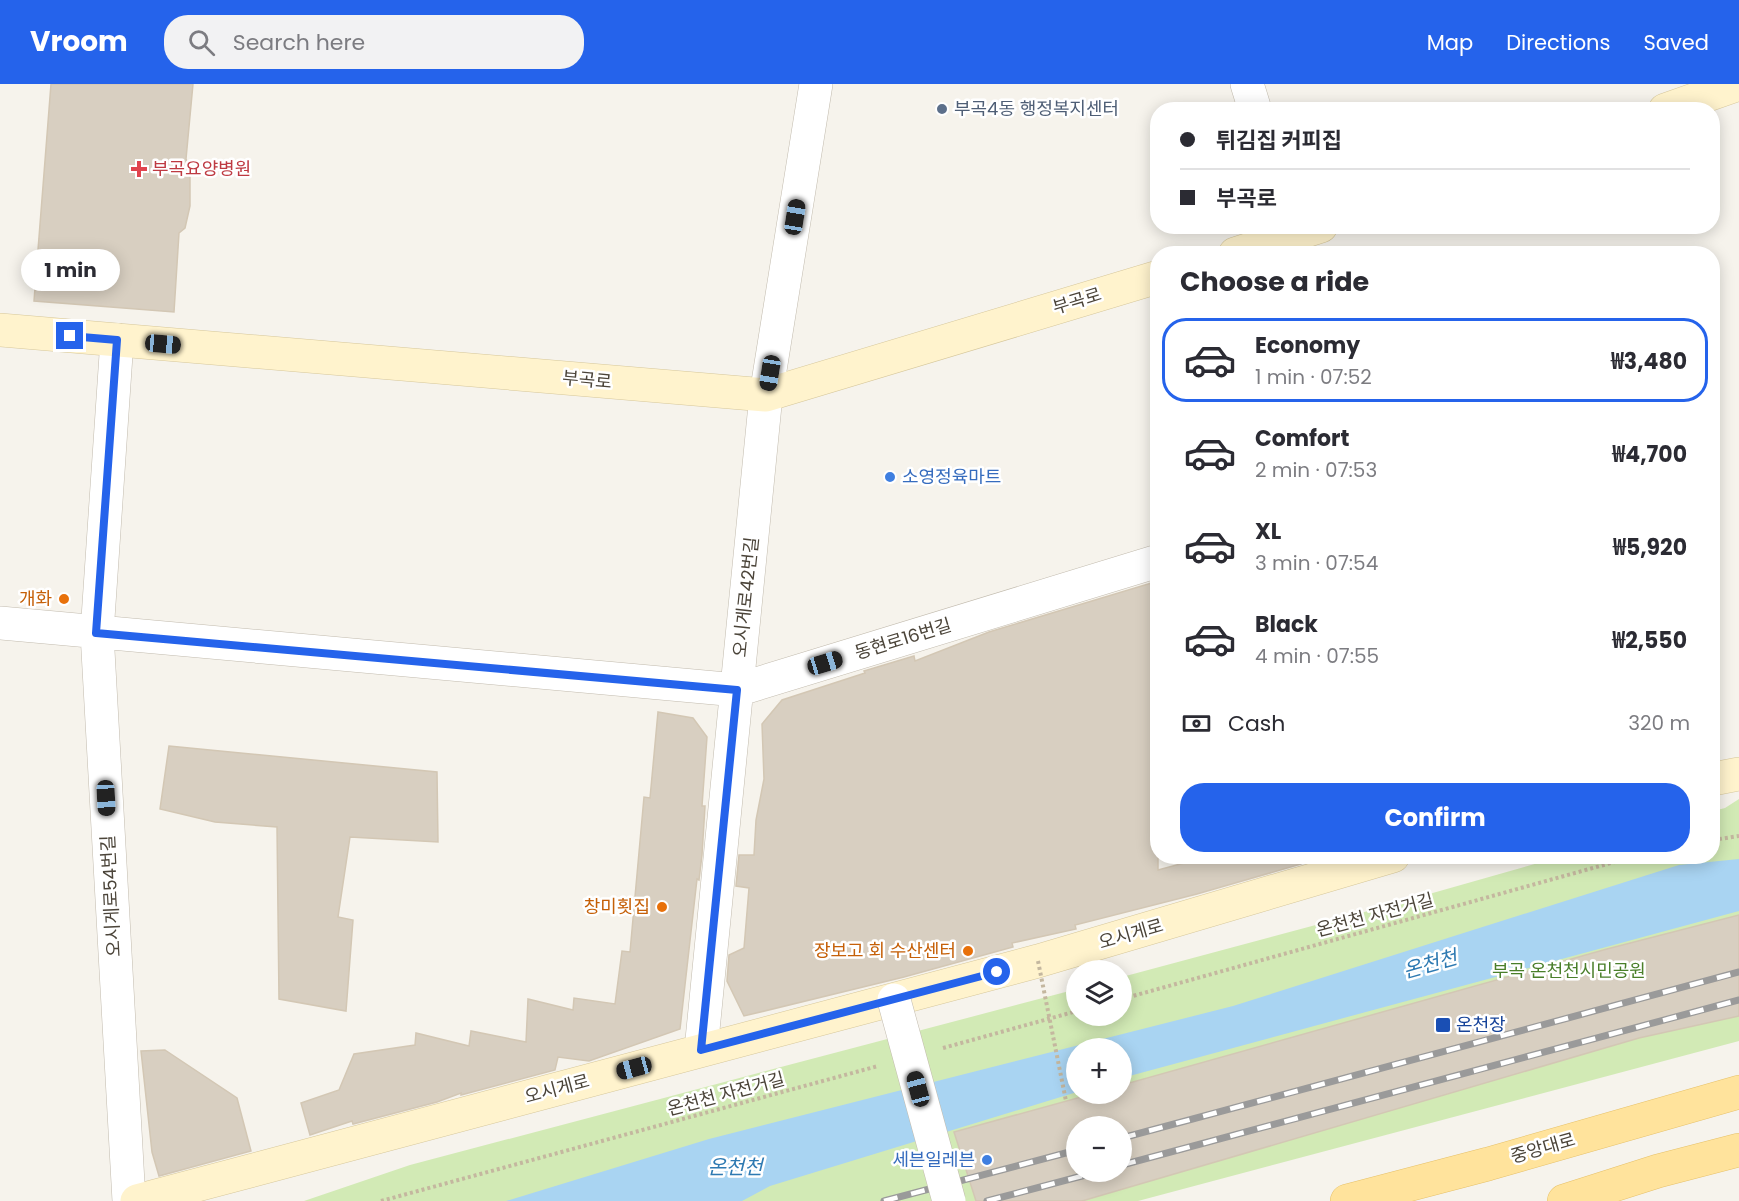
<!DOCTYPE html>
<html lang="en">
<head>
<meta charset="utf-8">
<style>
  body { margin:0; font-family:Poppins,"Noto Sans KR",sans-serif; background:#f2f2f3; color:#2b2b33; height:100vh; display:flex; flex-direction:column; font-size:22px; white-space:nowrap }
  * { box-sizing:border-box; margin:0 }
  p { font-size:20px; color:#7c7c81 }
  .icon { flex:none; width:33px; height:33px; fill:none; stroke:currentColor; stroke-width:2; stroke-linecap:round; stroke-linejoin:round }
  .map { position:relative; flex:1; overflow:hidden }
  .drawer { position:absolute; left:1150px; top:162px; width:570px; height:618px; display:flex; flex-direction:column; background:#fff; border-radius:24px; box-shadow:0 3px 15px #0003 }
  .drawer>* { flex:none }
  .guide { position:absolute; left:1150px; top:18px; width:570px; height:132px; border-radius:24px; box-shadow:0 3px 15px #0003; display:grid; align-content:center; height:132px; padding:0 30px; background:#fff }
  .tools { position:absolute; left:1066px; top:876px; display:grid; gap:12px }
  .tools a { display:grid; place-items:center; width:66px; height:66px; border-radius:50%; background:#fff; box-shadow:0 3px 15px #0003; font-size:30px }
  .end { position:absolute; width:27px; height:27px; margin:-14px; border:8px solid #2563eb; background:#fff; box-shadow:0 0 0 3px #fff }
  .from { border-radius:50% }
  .bubble { position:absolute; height:42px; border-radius:21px; background:#fff; box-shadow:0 3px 15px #0003; font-size:20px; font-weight:700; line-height:42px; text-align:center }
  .car { position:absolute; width:18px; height:36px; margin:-18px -9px; border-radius:8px; box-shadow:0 0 4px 2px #0007; background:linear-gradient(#222 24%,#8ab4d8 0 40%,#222 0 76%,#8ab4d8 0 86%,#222 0) }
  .guide b { display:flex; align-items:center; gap:21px; height:57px; font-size:22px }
  .guide b+b { border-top:2px solid #e1e1e2 }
  .guide i { width:15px; height:15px; background:#2b2b33 }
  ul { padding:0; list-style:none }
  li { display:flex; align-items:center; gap:18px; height:84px; margin:0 12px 9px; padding:0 18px; border:3px solid transparent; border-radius:24px }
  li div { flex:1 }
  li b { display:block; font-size:22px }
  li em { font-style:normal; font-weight:700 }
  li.on { border-color:#2563eb }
  li>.icon { width:54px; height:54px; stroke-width:1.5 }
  h2 { padding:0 30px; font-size:27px; line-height:72px }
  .pay { display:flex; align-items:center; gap:15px; height:66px; padding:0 30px; font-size:22px }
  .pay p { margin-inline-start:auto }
  .action { display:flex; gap:12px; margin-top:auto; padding:12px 30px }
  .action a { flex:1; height:69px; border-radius:24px; background:#2563eb; color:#fff; font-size:24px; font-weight:700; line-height:69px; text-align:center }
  header { display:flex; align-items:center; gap:36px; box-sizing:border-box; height:84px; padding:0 30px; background:#2563eb; color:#fff }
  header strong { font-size:28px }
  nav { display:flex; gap:33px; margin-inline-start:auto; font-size:21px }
  .search { width:420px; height:54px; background:#f2f2f3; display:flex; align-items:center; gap:15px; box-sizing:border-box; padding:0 21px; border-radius:24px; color:#7c7c81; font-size:22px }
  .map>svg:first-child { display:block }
  .green { fill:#d2eab5; fill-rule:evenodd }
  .water { fill:#a9d4f2 }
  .building { fill:#d8cfc1; stroke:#d3c7b4; stroke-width:1.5; fill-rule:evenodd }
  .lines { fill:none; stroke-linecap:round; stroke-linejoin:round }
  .street-casing { stroke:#c2bbae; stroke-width:34 }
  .secondary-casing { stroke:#d6c79b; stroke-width:34 }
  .primary-casing { stroke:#e6c16a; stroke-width:34 }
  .path { stroke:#c4b79f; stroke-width:4; stroke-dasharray:3 3; stroke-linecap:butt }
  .street { stroke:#fff; stroke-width:33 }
  .secondary { stroke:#fff3cd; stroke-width:33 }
  .primary { stroke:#ffe39c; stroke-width:33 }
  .rail-casing { stroke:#9a9a9a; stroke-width:7 }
  .rail { stroke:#fff; stroke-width:4.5; stroke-dasharray:14; stroke-linecap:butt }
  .street-bridge-casing { stroke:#c2bbae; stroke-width:34; stroke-linecap:butt }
  .path-bridge { stroke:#c4b79f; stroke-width:4; stroke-dasharray:3 3; stroke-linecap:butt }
  .street-bridge { stroke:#fff; stroke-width:33 }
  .route { stroke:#2563eb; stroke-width:8 }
  .service-dot { fill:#5c6f8a; stroke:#fff; stroke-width:2 }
  .health-dot { fill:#e0444e; stroke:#fff; stroke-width:2 }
  .shop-dot { fill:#3f7fe0; stroke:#fff; stroke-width:2 }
  .food-dot { fill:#e8710a; stroke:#fff; stroke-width:2 }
  .transit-dot { fill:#1a4fb4; stroke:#fff; stroke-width:2 }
  .labels { text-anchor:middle; stroke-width:5; stroke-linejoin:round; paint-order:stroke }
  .service-label { font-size:18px; fill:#4e5e75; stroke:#fff; text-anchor:start }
  .health-label { font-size:18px; fill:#be3a42; stroke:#fff; text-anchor:start }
  .street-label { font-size:18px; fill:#4b4439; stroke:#fff }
  .shop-label { font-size:18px; fill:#366cbe; stroke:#fff; text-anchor:start }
  .food-label { font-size:18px; fill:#c56008; stroke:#fff; text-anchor:end }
  .park-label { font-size:18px; fill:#4a7f2a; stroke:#fff }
  .transit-label { font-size:18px; fill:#164399; stroke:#fff; text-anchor:start }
  .water-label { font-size:20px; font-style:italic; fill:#2e7ab2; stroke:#fff }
</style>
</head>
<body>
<header>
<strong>Vroom</strong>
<div class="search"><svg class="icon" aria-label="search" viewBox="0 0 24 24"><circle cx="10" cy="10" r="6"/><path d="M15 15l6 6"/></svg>Search here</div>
<nav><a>Map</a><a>Directions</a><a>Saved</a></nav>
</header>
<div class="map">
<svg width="1739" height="1117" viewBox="0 0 1739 1117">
  <rect width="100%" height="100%" fill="#f6f3ec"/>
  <path class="green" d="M1739,715V957L1138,1117H304L410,1081L1077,905V932H1122V893L1394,820L1559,773L1713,772V727L1725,724ZM1077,964H1122V1010H1077ZM1077,1042H1122V1088H1077Z"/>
  <path class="water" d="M1739,775V827L1122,994V964H1077V1008L770,1102L742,1117H506L709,1055L1233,922L1679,781Z"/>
  <path class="building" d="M51,0H193L186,75L190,86V122L185,144L179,149L174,228L34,217Z
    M1158,497V786L1210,772H1300L1301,780L1197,810L1075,841L1076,845L1012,859L1013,863L904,893L744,932L727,897L729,871L744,864L749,804L736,802L739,771H754L756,736L764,695L762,640L782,616L865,589L864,587L914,572L915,577L989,548Z
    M658,628L693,634L707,653L702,722H705L702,771L699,796L697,795L680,945L589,977L558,973L555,986L461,1011V1009L437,1018L353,1040L352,1037L310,1051L301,1019L339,1006L354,970L415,961L416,949L469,962L471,947L526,958L528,915L573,926L574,914L615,920L622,867L630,868L644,713L650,714Z
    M169,662L437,688L438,758L350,753L338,833L353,836L346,927L279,915L277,743L215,738L160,725Z
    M1739,831V932L1639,954L1082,1117H976L954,1048L1092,1010H1122V1001L1607,865ZM1077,1042H1122V1088H1077Z
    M165,966L237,1014L251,1067L159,1092L152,1068L141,967Z"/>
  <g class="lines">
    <defs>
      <path id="street" d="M1247,0L1255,26
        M117,256L97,549L129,1117
        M0,539L737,606L1158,477
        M701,966L766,311L816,0"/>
      <path id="secondary" d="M1665,26L1739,0
        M1235,170L1321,142
        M0,246L766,311L1158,193
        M1713,695L1739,690
        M137,1117L1038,877L1393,772"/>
      <path id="primary" d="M1347,1117L1488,1080L1739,1008
        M1564,1117L1658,1087L1739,1066"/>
    </defs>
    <use href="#street" class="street-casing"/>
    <use href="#secondary" class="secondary-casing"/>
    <use href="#primary" class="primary-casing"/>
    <path class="path" d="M1713,756L1739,752
      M1122,915L1636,772
      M943,964L1077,927
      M381,1117L878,982"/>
    <use href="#street" class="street"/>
    <use href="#secondary" class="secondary"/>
    <use href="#primary" class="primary"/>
    <defs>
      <path id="rail" d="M1122,1054L1739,888
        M1122,1081L1739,916
        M884,1117L1077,1066
        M987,1117L1097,1088"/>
    </defs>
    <use href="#rail" class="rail-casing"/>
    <use href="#rail" class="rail"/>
    <defs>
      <path id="street-bridge" d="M894,916L949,1117"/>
    </defs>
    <use href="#street-bridge" class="street-bridge-casing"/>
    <path class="path-bridge" d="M1038,877L1066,1017"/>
    <use href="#street-bridge" class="street-bridge"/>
  </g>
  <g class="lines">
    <path class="route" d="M70,252L117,256L96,549L737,606L701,966L997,888"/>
  </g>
  <circle class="service-dot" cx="942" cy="25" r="6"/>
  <path class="health-dot" d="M136 76h6v6h6v6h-6v6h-6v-6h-6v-6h6z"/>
  <g class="shop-dot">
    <circle cx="890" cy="393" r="6"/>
    <circle cx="987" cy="1076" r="6"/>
  </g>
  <g class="food-dot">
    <circle cx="64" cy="515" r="6"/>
    <circle cx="662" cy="823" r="6"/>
    <circle cx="968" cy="867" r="6"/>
  </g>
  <rect class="transit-dot" x="1435" y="933" width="16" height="16" rx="3"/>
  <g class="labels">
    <g class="service-label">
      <text x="954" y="31">부곡4동 행정복지센터</text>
    </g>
    <g class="health-label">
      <text x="152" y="91">부곡요양병원</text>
    </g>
    <g class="street-label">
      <text transform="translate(1077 217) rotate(-17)" y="6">부곡로</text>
      <text transform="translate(587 296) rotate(5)" y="6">부곡로</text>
      <text transform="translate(746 513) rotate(-84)" y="6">오시게로42번길</text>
      <text transform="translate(903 555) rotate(-17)" y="6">동현로16번길</text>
      <text transform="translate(111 812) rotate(-93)" y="6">오시게로54번길</text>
      <text transform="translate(1375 831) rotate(-15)" y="6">온천천 자전거길</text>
      <text transform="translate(1131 850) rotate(-16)" y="6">오시게로</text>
      <text transform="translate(557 1005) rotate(-15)" y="6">오시게로</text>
      <text transform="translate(726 1010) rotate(-15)" y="6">온천천 자전거길</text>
      <text transform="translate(1543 1064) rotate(-16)" y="6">중앙대로</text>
    </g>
    <g class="shop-label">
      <text x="902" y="399">소영정육마트</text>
      <text x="975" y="1082" text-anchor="end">세븐일레븐</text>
    </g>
    <g class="food-label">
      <text x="52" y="521">개화</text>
      <text x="650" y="829">창미횟집</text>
      <text x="956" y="873">장보고 회 수산센터</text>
    </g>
    <g class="park-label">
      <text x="1569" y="893">부곡 온천천시민공원</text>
    </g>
    <g class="transit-label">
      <text x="1456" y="947">온천장</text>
    </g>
    <g class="water-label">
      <text transform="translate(1430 880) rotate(-16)" y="7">온천천</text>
      <text x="735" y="1090">온천천</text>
    </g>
  </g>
</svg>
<div class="tools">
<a><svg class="icon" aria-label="layers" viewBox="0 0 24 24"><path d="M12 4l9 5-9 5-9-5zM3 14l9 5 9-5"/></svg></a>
<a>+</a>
<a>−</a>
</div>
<i class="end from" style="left:997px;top:888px"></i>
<i class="end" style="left:70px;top:252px"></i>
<div class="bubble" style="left:21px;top:165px;width:99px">1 min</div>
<i class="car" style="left:795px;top:133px;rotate:9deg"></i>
<i class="car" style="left:163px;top:260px;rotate:95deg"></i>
<i class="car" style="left:770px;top:289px;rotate:189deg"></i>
<i class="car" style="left:825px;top:579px;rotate:73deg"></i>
<i class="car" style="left:106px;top:714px;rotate:177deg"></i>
<i class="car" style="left:634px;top:984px;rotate:255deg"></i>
<i class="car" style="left:918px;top:1005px;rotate:345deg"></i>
<div class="guide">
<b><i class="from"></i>튀김집 커피집</b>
<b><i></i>부곡로</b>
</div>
<section class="drawer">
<h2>Choose a ride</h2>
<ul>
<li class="on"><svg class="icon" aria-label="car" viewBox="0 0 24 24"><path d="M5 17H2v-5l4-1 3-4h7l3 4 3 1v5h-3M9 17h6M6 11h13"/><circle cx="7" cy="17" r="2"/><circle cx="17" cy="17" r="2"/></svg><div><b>Economy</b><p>1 min · 07:52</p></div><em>₩3,480</em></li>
<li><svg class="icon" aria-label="car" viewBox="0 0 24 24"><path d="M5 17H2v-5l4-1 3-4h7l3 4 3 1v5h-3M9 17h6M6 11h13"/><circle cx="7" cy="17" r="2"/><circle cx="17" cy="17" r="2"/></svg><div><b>Comfort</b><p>2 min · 07:53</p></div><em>₩4,700</em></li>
<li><svg class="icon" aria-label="car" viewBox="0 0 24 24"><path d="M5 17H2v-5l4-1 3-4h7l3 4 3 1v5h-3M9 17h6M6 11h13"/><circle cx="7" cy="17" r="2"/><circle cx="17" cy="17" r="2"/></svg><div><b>XL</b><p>3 min · 07:54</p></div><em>₩5,920</em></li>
<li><svg class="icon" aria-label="car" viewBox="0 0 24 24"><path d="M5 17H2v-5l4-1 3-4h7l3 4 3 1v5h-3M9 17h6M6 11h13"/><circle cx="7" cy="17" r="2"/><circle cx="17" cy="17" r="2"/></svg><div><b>Black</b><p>4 min · 07:55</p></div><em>₩2,550</em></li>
</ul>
<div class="pay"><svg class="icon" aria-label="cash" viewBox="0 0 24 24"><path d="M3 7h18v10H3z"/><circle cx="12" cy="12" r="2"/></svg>Cash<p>320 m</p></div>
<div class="action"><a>Confirm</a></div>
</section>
</div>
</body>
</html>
